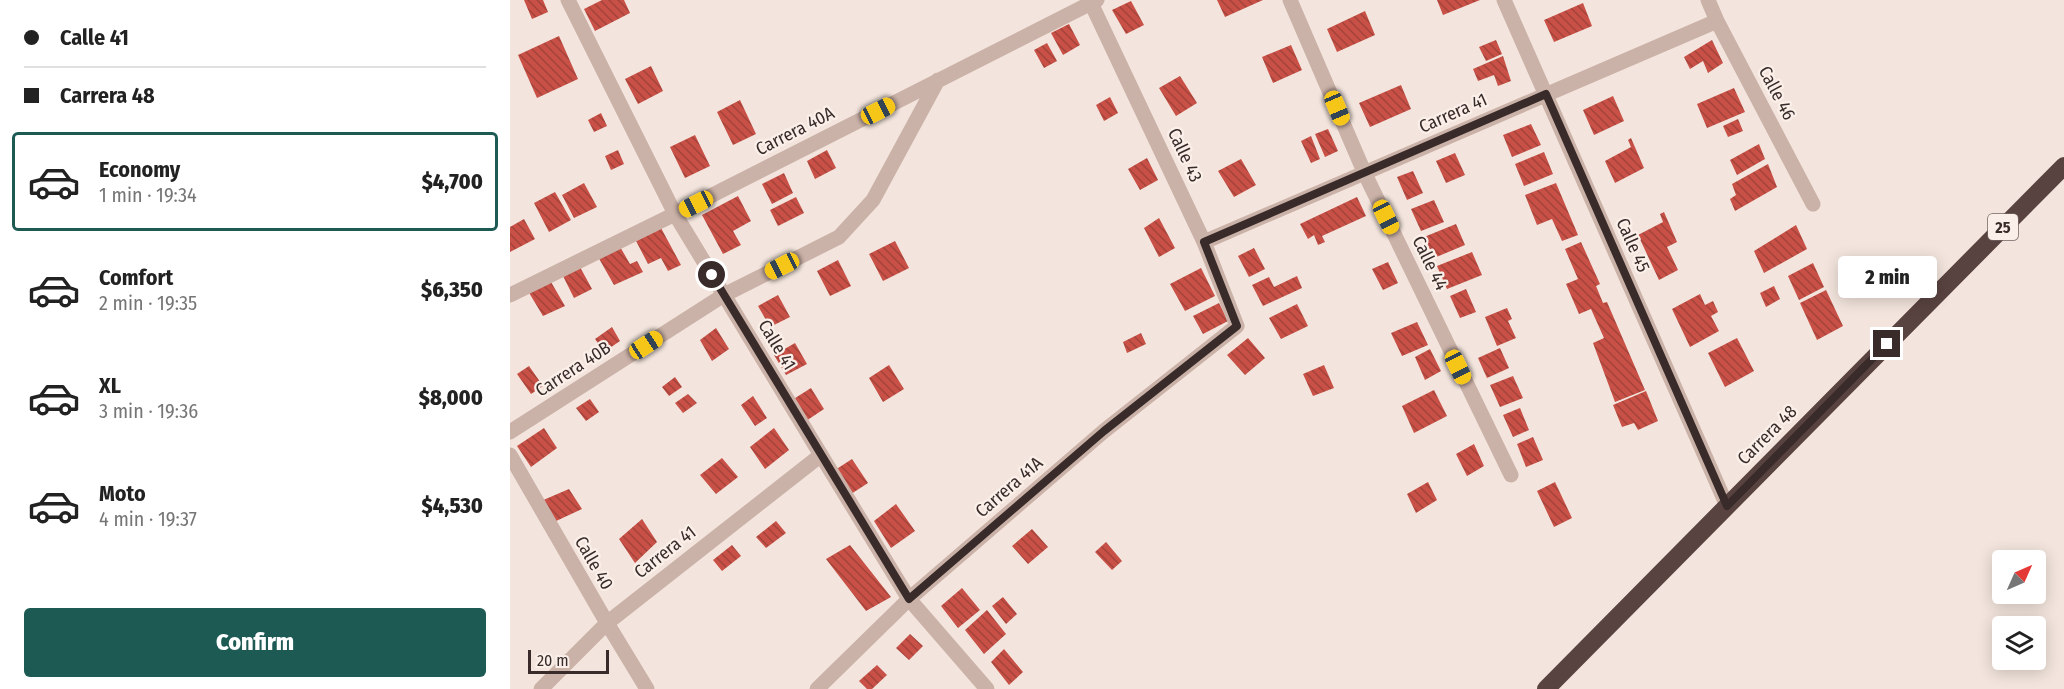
<!DOCTYPE html>
<html lang="en">
<head>
<meta charset="utf-8">
<style>
  body { margin:0; font-family:"Fira Sans Condensed",sans-serif; background:#f6f6f6; color:#222; height:100vh; display:flex; flex-direction:column; font-size:22px; white-space:nowrap }
  * { box-sizing:border-box; margin:0 }
  p { font-size:20px; color:#767676 }
  .icon { flex:none; width:33px; height:33px; fill:none; stroke:currentColor; stroke-width:2; stroke-linecap:round; stroke-linejoin:round }
  .map { position:relative; flex:1; overflow:hidden }
  .panel { display:flex; flex-direction:column; background:#fff; width:510px }
  .panel>* { flex:none }
  .banner { display:grid; align-content:center; height:132px; padding:0 24px; background:#fff }
  .needle { width:39px; rotate:45deg }
  .tools { position:absolute; left:1482px; top:550px; display:grid; gap:12px }
  .tools a { display:grid; place-items:center; width:54px; height:54px; border-radius:6px; background:#fff; box-shadow:0 3px 15px #0003; font-size:30px }
  .scale { position:absolute; left:18px; bottom:15px; width:81px; box-sizing:border-box; padding-left:6px; border:3px solid #382b29; border-top:0; font-size:16px; line-height:21px; white-space:nowrap; color:#382b29; -webkit-text-stroke:4px #faf0e9; paint-order:stroke }
  .end { position:absolute; width:27px; height:27px; margin:-14px; border:8px solid #382b29; background:#fff; box-shadow:0 0 0 3px #fff }
  .from { border-radius:50% }
  .bubble { position:absolute; height:42px; border-radius:6px; background:#fff; box-shadow:0 3px 15px #0003; font-size:20px; font-weight:800; line-height:42px; text-align:center }
  .car { position:absolute; width:18px; height:36px; margin:-18px -9px; border-radius:8px; box-shadow:0 0 4px 2px #0007; background:linear-gradient(#f5c518 24%,#345 0 40%,#f5c518 0 76%,#345 0 86%,#f5c518 0) }
  .banner b { display:flex; align-items:center; gap:21px; height:57px; font-size:22px }
  .banner b+b { border-top:2px solid #e0e0e0 }
  .banner i { width:15px; height:15px; background:#222 }
  ul { padding:0; list-style:none }
  li { display:flex; align-items:center; gap:18px; height:99px; margin:0 12px 9px; padding:0 12px; border:3px solid transparent; border-radius:6px }
  li div { flex:1 }
  li b { display:block; font-size:22px }
  li em { font-style:normal; font-weight:800 }
  li.active { border-color:#1d5a54 }
  li>.icon { width:54px; height:54px; stroke-width:1.5 }
  .primary-button { display:flex; gap:12px; margin-top:auto; padding:12px 24px }
  .primary-button a { flex:1; height:69px; border-radius:6px; background:#1d5a54; color:#fff; font-size:24px; font-weight:800; line-height:69px; text-align:center }
  main { display:flex; flex:1; min-height:0 }
  .map>svg:first-child { display:block }
  .building { fill:url(#building-back-hatch) }
  .lines { fill:none; stroke-linecap:round; stroke-linejoin:round }
  .street { stroke:#cbb2a8; stroke-width:15 }
  .highway { stroke:#594340; stroke-width:18 }
  .route { stroke:#382b29; stroke-width:8 }
  .labels { text-anchor:middle; stroke-width:4.5; stroke-linejoin:round; paint-order:stroke }
  .shield { fill:#faf0e9; stroke:#726663; stroke-width:1.5 }
  .shield-label { font-size:16px; font-weight:bold; fill:#382b29 }
  .street-label { font-size:18px; fill:#382b29; stroke:#faf0e9 }
</style>
</head>
<body>
<main>
<section class="panel">
<div class="banner">
<b><i class="from"></i>Calle 41</b>
<b><i></i>Carrera 48</b>
</div>
<ul>
<li class="active"><svg class="icon" aria-label="car" viewBox="0 0 24 24"><path d="M5 17H2v-5l4-1 3-4h7l3 4 3 1v5h-3M9 17h6M6 11h13"/><circle cx="7" cy="17" r="2"/><circle cx="17" cy="17" r="2"/></svg><div><b>Economy</b><p>1 min · 19:34</p></div><em>$4,700</em></li>
<li><svg class="icon" aria-label="car" viewBox="0 0 24 24"><path d="M5 17H2v-5l4-1 3-4h7l3 4 3 1v5h-3M9 17h6M6 11h13"/><circle cx="7" cy="17" r="2"/><circle cx="17" cy="17" r="2"/></svg><div><b>Comfort</b><p>2 min · 19:35</p></div><em>$6,350</em></li>
<li><svg class="icon" aria-label="car" viewBox="0 0 24 24"><path d="M5 17H2v-5l4-1 3-4h7l3 4 3 1v5h-3M9 17h6M6 11h13"/><circle cx="7" cy="17" r="2"/><circle cx="17" cy="17" r="2"/></svg><div><b>XL</b><p>3 min · 19:36</p></div><em>$8,000</em></li>
<li><svg class="icon" aria-label="car" viewBox="0 0 24 24"><path d="M5 17H2v-5l4-1 3-4h7l3 4 3 1v5h-3M9 17h6M6 11h13"/><circle cx="7" cy="17" r="2"/><circle cx="17" cy="17" r="2"/></svg><div><b>Moto</b><p>4 min · 19:37</p></div><em>$4,530</em></li>
</ul>
<div class="primary-button"><a>Confirm</a></div>
</section>
<div class="map">
<svg width="1554" height="689" viewBox="0 0 1554 689">
  <defs>
    <pattern id="building-back-hatch" width="6" height="6" patternUnits="userSpaceOnUse" patternTransform="scale(1.5)"><rect width="6" height="6" fill="#c85046"/><path d="M-1 5l2 2M0 0l6 6M5-1l2 2" fill="none" stroke="#a3433a"/></pattern>
  </defs>
  <rect width="100%" height="100%" fill="#f3e5dd"/>
  <path class="building" d="M14,0H33L38,12L22,19Z
    M92,0H114L120,13L85,31L74,9Z
    M707,0H753L715,17Z
    M927,0H970L933,15Z
    M621,1L634,25L616,34L602,10Z
    M1073,3L1082,26L1044,42L1034,20Z
    M855,11L865,35L827,52L817,29Z
    M559,24L570,45L553,55L541,33Z
    M49,36L68,79L27,98L8,55Z
    M986,40L992,54L976,61L969,47Z
    M1202,40L1213,63L1198,73L1193,61L1180,69L1174,57Z
    M537,43L547,61L534,68L524,50Z
    M781,45L792,70L763,83L752,57Z
    M993,56L1001,81L988,86L984,75L968,81L963,69Z
    M141,66L153,91L128,104L115,79Z
    M670,76L687,103L666,116L649,88Z
    M891,85L901,109L860,127L849,103Z
    M1224,88L1235,112L1197,128L1187,104Z
    M1103,96L1114,121L1084,135L1073,110Z
    M600,97L608,113L594,121L586,105Z
    M230,100L246,134L223,145L207,112Z
    M91,113L97,126L84,132L78,120Z
    M1228,119L1233,131L1218,137L1213,126Z
    M1021,124L1031,145L1002,157L993,135Z
    M818,129L828,151L815,157L805,134Z
    M185,135L200,166L175,178L160,147Z
    M801,136L810,159L801,163L791,141Z
    M1121,138L1134,168L1105,183L1095,161L1121,147L1118,140Z
    M1249,144L1255,159L1227,175L1220,160Z
    M108,150L114,164L101,170L95,156Z
    M317,150L326,168L305,179L297,161Z
    M1034,152L1043,174L1014,186L1005,164Z
    M945,153L955,175L936,183L926,161Z
    M637,158L648,180L630,190L618,169Z
    M731,159L746,185L724,197L708,171Z
    M1258,164L1267,187L1225,211L1220,199L1226,195L1222,184Z
    M903,171L913,193L897,200L887,177Z
    M274,173L283,193L262,204L252,184Z
    M74,183L87,207L64,218L52,195Z
    M1046,183L1068,235L1052,241L1042,219L1027,225L1015,195Z
    M45,192L61,220L39,232L24,203Z
    M228,196L241,221L223,231L231,245L213,254L192,215Z
    M286,197L294,213L268,226L260,210Z
    M847,197L856,216L812,236L815,242L808,245L804,235L798,239L790,224Z
    M924,200L934,222L911,231L901,209Z
    M1154,212L1167,242L1157,247L1168,270L1149,280L1128,235L1153,222L1150,214Z
    M649,218L665,248L649,257L634,228Z
    M14,219L25,239L0,252V227Z
    M946,224L955,245L924,258L914,237Z
    M1286,225L1297,249L1254,273L1244,251Z
    M151,228L171,265L158,271L151,258L138,264L125,239Z
    M385,241L399,268L373,281L359,254Z
    M1071,242L1090,284L1086,286L1093,303L1097,302L1135,390L1105,402L1083,343L1094,338L1081,309L1069,314L1056,284L1068,279L1055,249Z
    M109,245L120,264L127,261L133,272L104,285L87,255Z
    M744,248L755,269L739,277L728,256Z
    M962,252L972,275L937,289L927,266Z
    M328,260L341,286L320,296L307,271Z
    M878,262L888,283L873,290L862,269Z
    M1303,263L1314,287L1289,300L1278,276Z
    M70,267L82,289L64,298L53,276Z
    M691,268L705,296L675,311L660,284Z
    M787,276L792,288L753,306L742,285L759,277L764,287Z
    M41,282L55,306L33,316L18,291Z
    M1264,286L1270,299L1256,307L1250,293Z
    M956,289L966,312L950,318L940,296Z
    M1316,290L1333,326L1307,340L1290,303Z
    M1190,294L1195,305L1203,301L1208,312L1201,316L1209,331L1180,347L1162,309Z
    M268,295L280,317L260,327L248,306Z
    M709,303L718,321L693,334L683,316Z
    M787,304L798,326L771,339L759,318Z
    M997,308L1002,319L998,321L1006,338L987,346L975,317Z
    M907,322L918,345L892,356L881,333Z
    M102,327L110,341L94,352L85,339Z
    M206,328L219,349L202,361L190,340Z
    M631,333L636,344L617,353L613,342Z
    M738,338L755,358L735,375L717,355Z
    M1227,338L1244,371L1215,387L1198,353Z
    M285,343L297,364L276,375L264,355Z
    M990,348L999,368L977,378L968,358Z
    M920,349L931,371L915,380L905,357Z
    M379,365L394,389L373,402L359,378Z
    M814,365L824,388L803,396L793,374Z
    M19,366L33,386L21,394L7,374Z
    M1003,376L1013,398L990,407L980,385Z
    M165,377L172,387L159,396L152,387Z
    M301,388L314,409L296,421L282,400Z
    M924,390L937,416L904,433L892,406Z
    M1136,391L1148,421L1128,430L1124,423L1112,427L1103,405Z
    M178,394L187,403L173,413L165,403Z
    M243,396L257,418L245,426L231,405Z
    M80,399L89,412L76,421L66,408Z
    M1010,408L1019,430L1003,437L993,415Z
    M34,428L47,448L21,467L7,446Z
    M264,428L279,450L255,469L240,447Z
    M1023,437L1033,460L1016,467L1007,444Z
    M964,444L974,466L957,476L946,454Z
    M212,458L228,477L206,494L190,475Z
    M342,459L358,483L341,494L325,470Z
    M918,482L927,500L906,513L897,494Z
    M1045,482L1062,518L1044,527L1027,491Z
    M59,489L72,509L44,522L31,501Z
    M386,504L405,531L381,548L364,521Z
    M132,519L147,542L125,563L109,539Z
    M266,521L276,533L256,548L246,537Z
    M522,529L538,547L518,564L502,546Z
    M596,542L612,561L602,570L585,552Z
    M222,545L231,556L212,571L203,560Z
    M340,545L381,597L356,611L316,559Z
    M452,588L470,610L448,628L431,606Z
    M493,597L507,614L496,624L482,606Z
    M477,610L496,634L474,654L455,630Z
    M400,634L413,646L399,660L386,648Z
    M494,649L513,672L499,685L481,662Z
    M367,665L377,675L362,689H357L349,681Z"/>
  <g class="lines">
    <path class="street" d="M58,0L165,214L311,455L399,599L477,689
      M780,0L855,174L1001,475
      M994,0L1217,506
      M1198,0L1207,21L1303,204
      M694,242L1207,21
      M0,295L165,214L587,0
      M0,432L214,295L329,237L363,200L428,80
      M0,455L97,623L137,689
      M31,689L97,623L311,455
      M307,689L399,599L594,431L727,326L694,242L581,3"/>
    <path class="highway" d="M1036,689L1554,166"/>
  </g>
  <g class="lines">
    <path class="route" d="M202,275L399,599L594,431L727,326L694,242L1036,94L1217,506L1377,344"/>
  </g>
  <g class="labels">
    <rect class="shield" x="1478" y="214" width="30" height="26" rx="4.5"/>
    <g class="shield-label">
      <text x="1493" y="233">25</text>
    </g>
    <g class="street-label">
      <text transform="translate(1267 93) rotate(62)" y="6">Calle 46</text>
      <text transform="translate(943 113) rotate(-24)" y="6">Carrera 41</text>
      <text transform="translate(285 131) rotate(-27)" y="6">Carrera 40A</text>
      <text transform="translate(675 155) rotate(65)" y="6">Calle 43</text>
      <text transform="translate(1123 245) rotate(66)" y="6">Calle 45</text>
      <text transform="translate(920 263) rotate(64)" y="6">Calle 44</text>
      <text transform="translate(267 345) rotate(59)" y="6">Calle 41</text>
      <text transform="translate(63 369) rotate(-33)" y="6">Carrera 40B</text>
      <text transform="translate(1257 435) rotate(-45)" y="6">Carrera 48</text>
      <text transform="translate(499 487) rotate(-41)" y="6">Carrera 41A</text>
      <text transform="translate(155 552) rotate(-38)" y="6">Carrera 41</text>
      <text transform="translate(84 563) rotate(60)" y="6">Calle 40</text>
    </g>
  </g>
</svg>
<div class="tools">
<a><svg class="needle" viewBox="-14 -14 28 28"><path d="M0-13l5 13h-10z" fill="#e53935"/><path d="M0 13l5-13h-10z" fill="#767676"/></svg></a>
<a><svg class="icon" aria-label="layers" viewBox="0 0 24 24"><path d="M12 4l9 5-9 5-9-5zM3 14l9 5 9-5"/></svg></a>
</div>
<div class="scale">20 m</div>
<i class="end from" style="left:202px;top:275px"></i>
<i class="end" style="left:1377px;top:344px"></i>
<div class="bubble" style="left:1328px;top:256px;width:99px">2 min</div>
<i class="car" style="left:827px;top:108px;rotate:157deg"></i>
<i class="car" style="left:368px;top:111px;rotate:63deg"></i>
<i class="car" style="left:186px;top:204px;rotate:243deg"></i>
<i class="car" style="left:876px;top:217px;rotate:154deg"></i>
<i class="car" style="left:272px;top:266px;rotate:243deg"></i>
<i class="car" style="left:136px;top:345px;rotate:57deg"></i>
<i class="car" style="left:948px;top:367px;rotate:154deg"></i>
</div>
</main>
</body>
</html>
